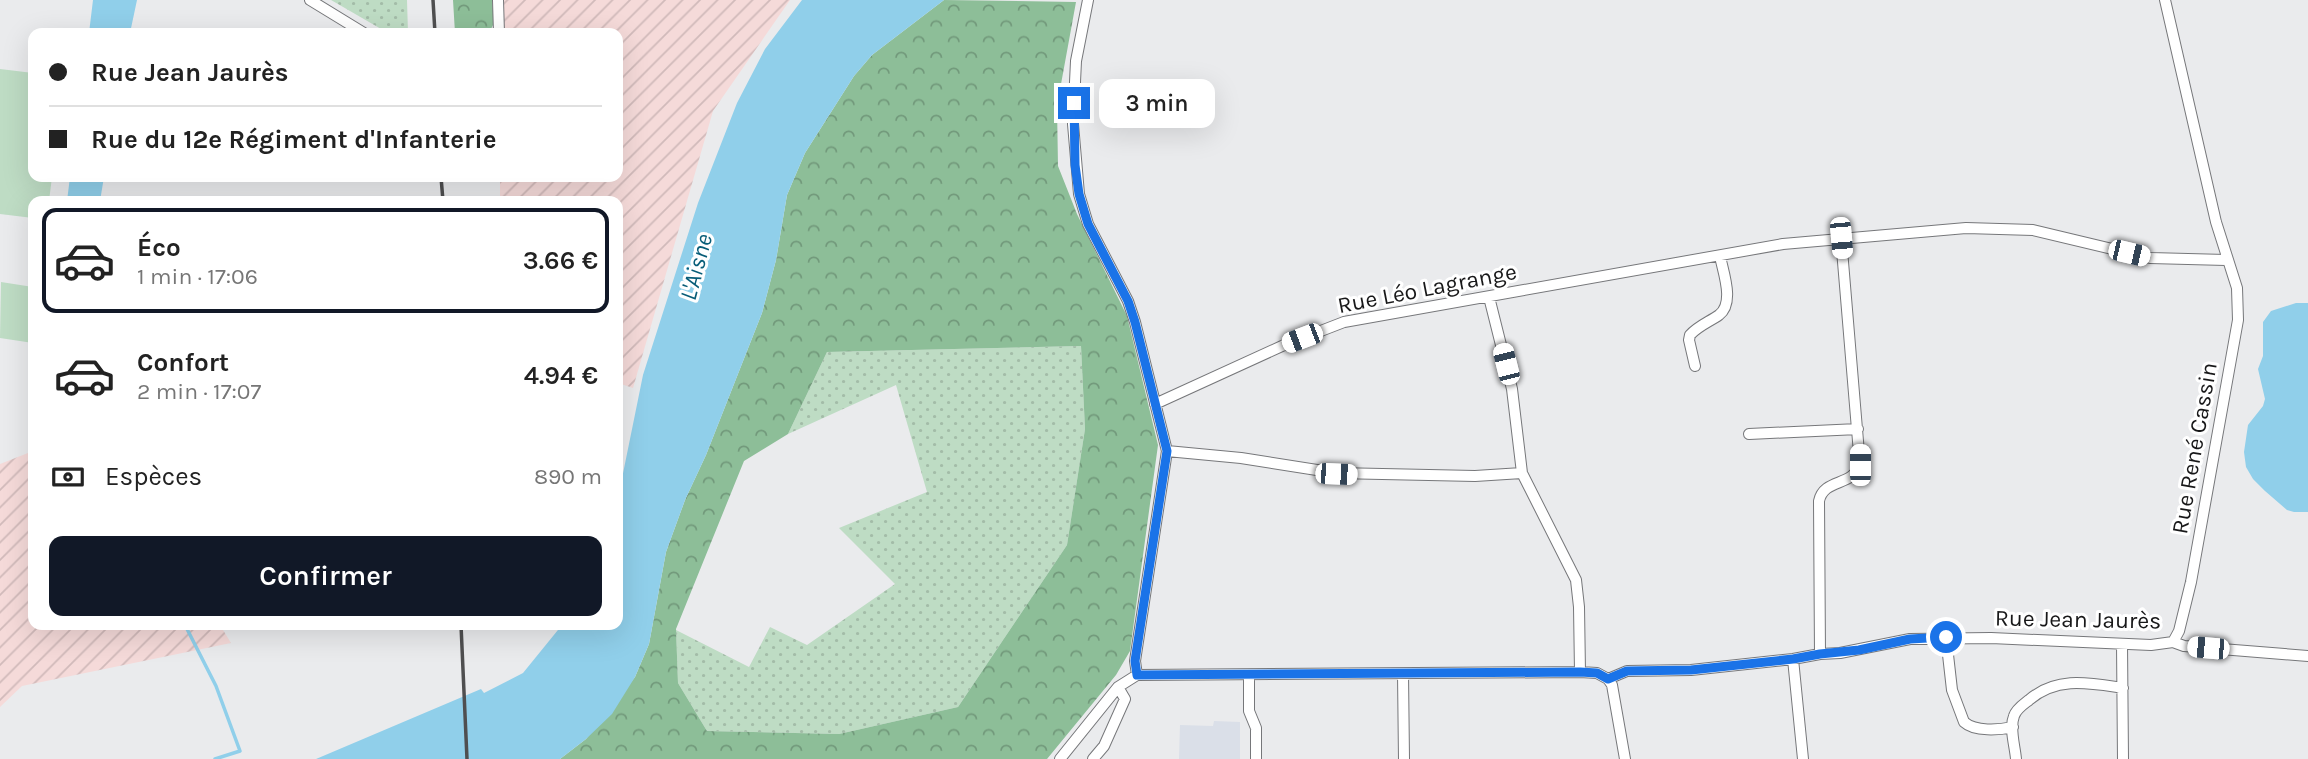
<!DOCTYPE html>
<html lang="fr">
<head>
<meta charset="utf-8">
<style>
  body { margin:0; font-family:Karla,sans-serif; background:#f2f2f2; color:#222; height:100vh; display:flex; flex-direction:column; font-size:26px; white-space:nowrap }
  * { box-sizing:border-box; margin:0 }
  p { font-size:23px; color:#767676 }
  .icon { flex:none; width:38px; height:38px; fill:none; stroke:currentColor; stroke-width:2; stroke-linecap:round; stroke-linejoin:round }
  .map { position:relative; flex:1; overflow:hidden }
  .side { position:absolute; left:28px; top:196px; width:595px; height:434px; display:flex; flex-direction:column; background:#fff; border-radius:14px; box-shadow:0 7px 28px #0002 }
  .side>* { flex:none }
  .top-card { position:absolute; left:28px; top:28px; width:595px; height:154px; border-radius:14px; box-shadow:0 7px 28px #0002; display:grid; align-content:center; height:154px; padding:0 21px; background:#fff }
  .end { position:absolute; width:32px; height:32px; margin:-16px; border:9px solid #1a73e8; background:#fff; box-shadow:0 0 0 4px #fff }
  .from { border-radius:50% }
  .bubble { position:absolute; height:49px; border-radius:14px; background:#fff; box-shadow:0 7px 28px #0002; font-size:23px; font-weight:600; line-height:49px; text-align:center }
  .car { position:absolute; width:21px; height:42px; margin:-21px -10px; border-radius:9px; box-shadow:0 0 5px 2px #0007; background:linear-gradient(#fff 24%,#345 0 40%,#fff 0 76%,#345 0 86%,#fff 0) }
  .top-card b { display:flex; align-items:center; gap:24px; height:66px; font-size:26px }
  .top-card b+b { border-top:2px solid #e0e0e0 }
  .top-card i { width:18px; height:18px; background:#222 }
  ul { padding:12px 0 0; list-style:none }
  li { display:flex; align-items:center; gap:21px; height:105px; margin:0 14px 10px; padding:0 7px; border:4px solid transparent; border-radius:14px }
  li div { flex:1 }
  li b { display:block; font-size:26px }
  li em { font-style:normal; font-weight:600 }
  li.active { border-color:#111827 }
  li>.icon { width:63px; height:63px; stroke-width:1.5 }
  .pay { display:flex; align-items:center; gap:18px; height:77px; padding:0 21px; font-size:26px }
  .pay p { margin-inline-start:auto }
  .action { display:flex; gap:14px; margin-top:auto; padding:14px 21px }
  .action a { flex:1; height:80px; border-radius:14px; background:#111827; color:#fff; font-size:28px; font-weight:600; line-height:80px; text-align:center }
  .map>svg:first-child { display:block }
  .built { fill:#dadfe8 }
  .industrial { fill:url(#industrial-furrows) }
  .grass { fill:url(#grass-dots) }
  .forest { fill:url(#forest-crowns); fill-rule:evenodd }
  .pitch { fill:#bedcc4 }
  .water { fill:#90cfea }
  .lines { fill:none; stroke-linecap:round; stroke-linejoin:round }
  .stream { stroke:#90cfea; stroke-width:3.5 }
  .street-casing { stroke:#76777a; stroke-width:12 }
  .street { stroke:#fff; stroke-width:10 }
  .rail { stroke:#4f4f50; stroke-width:3.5 }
  .route { stroke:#1a73e8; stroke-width:9 }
  .labels { text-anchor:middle; stroke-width:6; stroke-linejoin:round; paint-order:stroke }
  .street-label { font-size:23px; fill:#181819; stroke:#fff }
  .water-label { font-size:24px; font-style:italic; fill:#085d78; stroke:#fff }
</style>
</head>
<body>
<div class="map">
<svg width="2308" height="759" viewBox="0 0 2308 759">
  <defs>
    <pattern id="industrial-furrows" width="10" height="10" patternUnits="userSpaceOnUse" patternTransform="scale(1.75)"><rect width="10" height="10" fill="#f5dad9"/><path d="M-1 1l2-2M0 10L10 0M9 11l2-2" fill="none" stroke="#d1baba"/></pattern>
    <pattern id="grass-dots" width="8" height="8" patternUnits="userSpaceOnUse" patternTransform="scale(1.75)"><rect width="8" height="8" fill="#bedcc4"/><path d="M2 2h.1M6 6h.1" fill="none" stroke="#a3bca8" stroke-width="1.8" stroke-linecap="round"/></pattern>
    <pattern id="forest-crowns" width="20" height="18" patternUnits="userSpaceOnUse" patternTransform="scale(1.75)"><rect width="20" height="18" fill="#8dbe98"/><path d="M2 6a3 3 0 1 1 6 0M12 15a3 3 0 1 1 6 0" fill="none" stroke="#72997b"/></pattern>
  </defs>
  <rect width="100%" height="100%" fill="#eaebed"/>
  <path class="built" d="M1214,721L1240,722V759H1179L1180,725L1213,726Z"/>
  <path class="industrial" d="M492,0H790L713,111L633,388L618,383V201H500V177H618V33H494Z
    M33,451V625H220L231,643L22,686L0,707V464Z"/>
  <path class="grass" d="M331,0H407L408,33H388Z
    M1081,346L1085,429L1067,545L958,707L839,734L707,731L678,683L676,630L749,667L770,627L807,645L895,584L839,528L927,492L896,385L788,434L827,352Z"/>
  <path class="forest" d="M453,0H492L494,23L489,33H455Z
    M944,0L1076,2L1057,106L1058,166L1077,214L1127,316L1158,445L1130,651L1116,675L1047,759H560L586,739L635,677L649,644L666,552L685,500L706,455L762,313L776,260L787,195L805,153L854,76L872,55ZM1081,346L1085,429L1067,545L958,707L839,734L707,731L678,683L676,629L744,461L788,434L827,352Z"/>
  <path class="pitch" d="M0,69L33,73V177H52L49,201H33V218L0,214Z
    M1,282L33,287V343L0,338Z"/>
  <path class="water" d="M93,0H137L130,33H89Z
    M802,0H944L872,55L854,76L805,153L787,195L776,260L762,313L706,455L685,500L666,552L649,644L635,677L612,714L586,739L560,759H316L481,689L484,693L523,673L562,625H618V498L643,375L698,203L737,103L765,49Z
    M70,177H104L100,201H67Z
    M2296,303H2308V512H2294L2287,510L2265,491L2253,479L2246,467L2244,452L2248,425L2263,406L2265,399L2258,369L2263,356V322L2271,311Z"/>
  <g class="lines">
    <path class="stream" d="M185,625L216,686L240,751L215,759"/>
    <defs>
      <path id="street" d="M310,0L364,33
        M498,0L499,33
        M1088,0L1076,61L1073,124L1079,194L1088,224L1128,301L1135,322L1167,451L1135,661L1137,675
        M2165,0L2216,222L2237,288L2238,320L2191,582L2179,631L2173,642
        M1489,297L1512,389L1522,473L1576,580L1579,607L1580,672
        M1695,366L1689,340L1690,335C1698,326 1709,322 1719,315C1735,303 1723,272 1720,256
        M1155,404L1282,346L1344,322L1783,244L1966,228L2033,230L2150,258L2226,260
        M1749,434L1858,429
        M1167,451L1241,458L1336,473L1475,476L1522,473
        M1946,637L1952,690L1964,722C1975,732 1999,730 2013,727
        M2173,642L2184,646L2308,656
        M2122,644L2123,759
        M1820,654L1819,501C1824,478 1852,487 1860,465L1841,238
        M1793,659L1803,759
        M1403,674L1404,759
        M1249,675V711L1256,728V759
        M1608,679L1627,671L1691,670L1793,659L1820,654L1840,653L1910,639L1991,638L2151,645L2173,642
        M1608,679L1612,685L1625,759
        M1060,759L1118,687L1137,675L1580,672L1597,673L1608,679
        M1093,759L1104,746L1125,699L1118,687
        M2016,759C2015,746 2009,728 2014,716C2016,709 2024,704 2029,700C2057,676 2089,683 2123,688"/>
    </defs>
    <use href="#street" class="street-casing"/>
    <use href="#street" class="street"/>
    <path class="rail" d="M433,0L435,33
      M441,177L443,201
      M461,625L467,759"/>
  </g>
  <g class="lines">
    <path class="route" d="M1074,103L1075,165L1079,194L1088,224L1128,301L1135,322L1167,451L1135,661L1137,675L1580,672L1597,673L1608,679L1627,671L1691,670L1793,659L1820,654L1859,650L1910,639L1946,637"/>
  </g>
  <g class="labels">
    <g class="street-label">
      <text transform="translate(1427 288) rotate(-11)" y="8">Rue Léo Lagrange</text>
      <text transform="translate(2194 448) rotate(-80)" y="8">Rue René Cassin</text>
      <text transform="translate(2078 619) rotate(1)" y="8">Rue Jean Jaurès</text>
    </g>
    <g class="water-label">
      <text transform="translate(696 267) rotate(-75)" y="8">L'Aisne</text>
    </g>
  </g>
</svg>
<i class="end from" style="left:1946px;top:637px"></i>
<i class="end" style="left:1074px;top:103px"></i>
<div class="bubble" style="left:1099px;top:79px;width:116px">3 min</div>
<i class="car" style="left:1841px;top:238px;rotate:175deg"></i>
<i class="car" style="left:2129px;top:253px;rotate:103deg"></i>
<i class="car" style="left:1302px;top:338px;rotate:249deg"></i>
<i class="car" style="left:1506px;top:364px;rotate:346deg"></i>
<i class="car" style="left:1860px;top:465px;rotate:0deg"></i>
<i class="car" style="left:1336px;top:474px;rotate:92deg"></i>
<i class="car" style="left:2208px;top:648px;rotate:275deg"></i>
<div class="top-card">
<b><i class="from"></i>Rue Jean Jaurès</b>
<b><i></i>Rue du 12e Régiment d'Infanterie</b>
</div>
<section class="side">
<ul>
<li class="active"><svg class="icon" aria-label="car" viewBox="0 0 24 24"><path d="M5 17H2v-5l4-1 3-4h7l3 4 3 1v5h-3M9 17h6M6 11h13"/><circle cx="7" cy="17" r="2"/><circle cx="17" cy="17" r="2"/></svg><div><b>Éco</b><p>1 min · 17:06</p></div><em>3.66 €</em></li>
<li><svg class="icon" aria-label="car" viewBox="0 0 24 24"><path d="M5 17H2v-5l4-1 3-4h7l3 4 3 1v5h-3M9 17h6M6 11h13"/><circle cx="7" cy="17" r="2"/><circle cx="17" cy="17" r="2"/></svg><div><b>Confort</b><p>2 min · 17:07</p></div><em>4.94 €</em></li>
</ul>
<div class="pay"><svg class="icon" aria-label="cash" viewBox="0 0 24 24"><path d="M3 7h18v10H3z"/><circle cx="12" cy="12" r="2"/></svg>Espèces<p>890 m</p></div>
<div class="action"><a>Confirmer</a></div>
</section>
</div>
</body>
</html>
